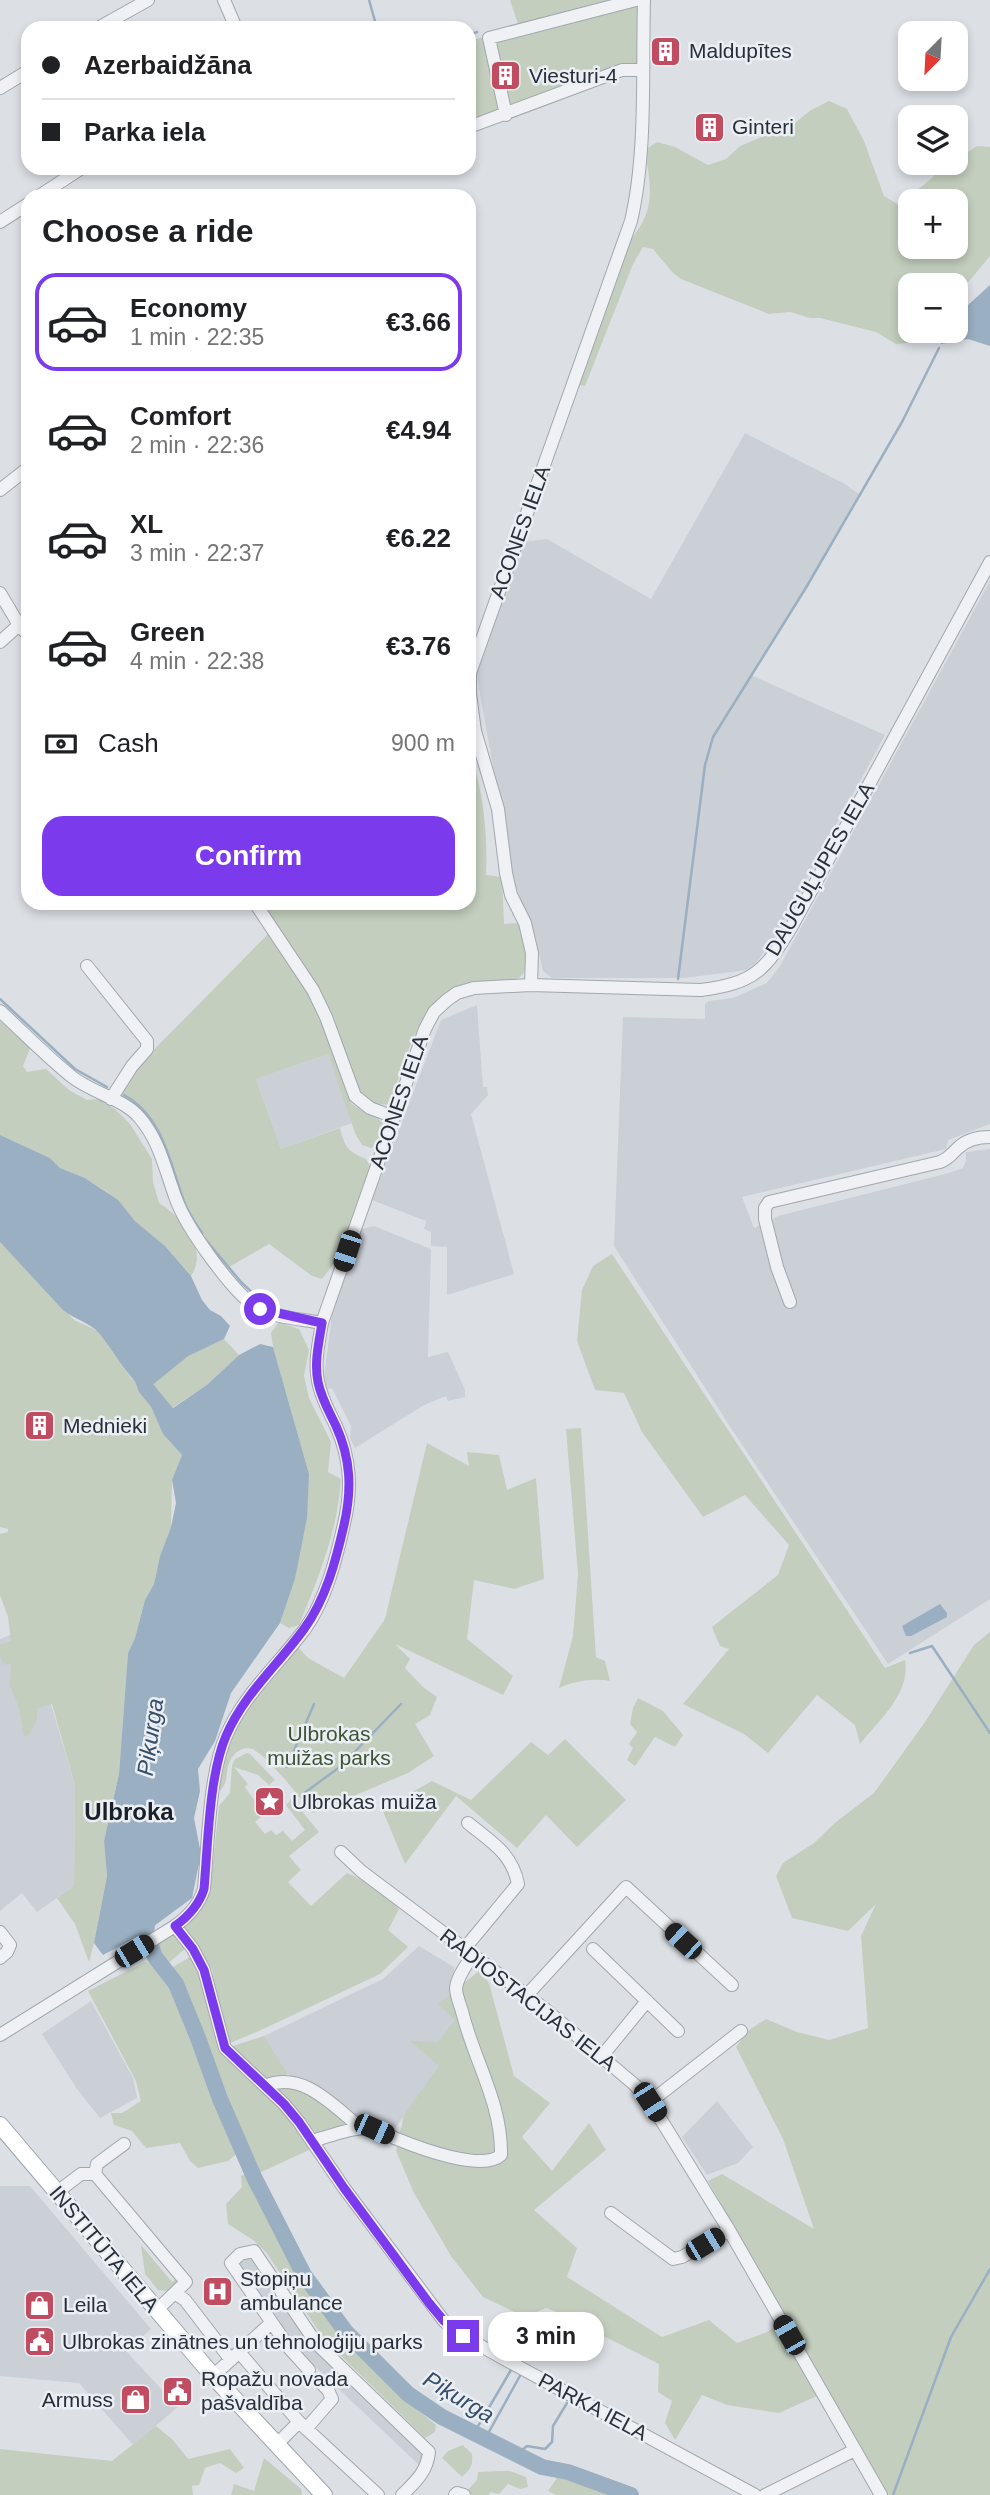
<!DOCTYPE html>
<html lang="en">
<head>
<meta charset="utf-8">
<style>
  body { margin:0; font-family:Arial,sans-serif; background:#f6f6f6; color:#202124; height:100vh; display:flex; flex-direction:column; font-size:26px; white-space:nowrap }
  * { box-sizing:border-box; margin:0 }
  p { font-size:23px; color:#757577 }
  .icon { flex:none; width:38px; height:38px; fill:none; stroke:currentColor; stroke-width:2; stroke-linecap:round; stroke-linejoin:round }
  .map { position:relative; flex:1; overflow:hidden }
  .panel { position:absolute; left:21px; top:189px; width:455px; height:721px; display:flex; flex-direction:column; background:#fff; border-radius:21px; box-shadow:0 4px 10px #0003 }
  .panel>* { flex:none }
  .hud { position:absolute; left:21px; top:21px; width:455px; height:154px; border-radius:21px; box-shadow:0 4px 10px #0003; display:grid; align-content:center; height:154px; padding:0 21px; background:#fff }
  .needle { width:46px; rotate:204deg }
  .tools { position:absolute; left:898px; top:21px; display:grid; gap:14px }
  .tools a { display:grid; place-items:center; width:70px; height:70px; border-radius:14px; background:#fff; box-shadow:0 4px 10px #0003; font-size:35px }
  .end { position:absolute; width:32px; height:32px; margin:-16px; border:9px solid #7c3aed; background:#fff; box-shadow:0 0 0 4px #fff }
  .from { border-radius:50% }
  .bubble { position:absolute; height:49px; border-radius:21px; background:#fff; box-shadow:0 4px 10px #0003; font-size:23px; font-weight:700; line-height:49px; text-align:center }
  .car { position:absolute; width:21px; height:42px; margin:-21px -10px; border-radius:9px; box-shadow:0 0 5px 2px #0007; background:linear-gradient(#222 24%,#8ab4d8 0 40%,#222 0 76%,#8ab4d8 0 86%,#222 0) }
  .hud b { display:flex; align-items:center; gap:24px; height:66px; font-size:26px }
  .hud b+b { border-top:2px solid #e0e0e0 }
  .hud i { width:18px; height:18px; background:#202124 }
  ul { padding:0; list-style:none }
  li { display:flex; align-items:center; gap:21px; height:98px; margin:0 14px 10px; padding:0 7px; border:4px solid transparent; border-radius:21px }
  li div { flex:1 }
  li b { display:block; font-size:26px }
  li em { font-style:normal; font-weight:700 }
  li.selected { border-color:#7c3aed }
  li>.icon { width:63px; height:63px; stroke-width:1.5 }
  h2 { padding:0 21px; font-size:32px; line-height:84px }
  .pay { display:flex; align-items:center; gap:18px; height:77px; padding:0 21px; font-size:26px }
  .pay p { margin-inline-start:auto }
  .cta { display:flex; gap:14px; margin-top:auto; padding:14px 21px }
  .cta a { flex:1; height:80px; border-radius:21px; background:#7c3aed; color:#fff; font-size:28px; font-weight:700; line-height:80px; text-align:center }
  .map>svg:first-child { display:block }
  .built { fill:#cbcfd6 }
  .green { fill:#c3cebe; fill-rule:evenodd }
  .water { fill:#9aafc2 }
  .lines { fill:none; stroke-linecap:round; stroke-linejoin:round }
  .stream { stroke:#9aafc2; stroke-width:2.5 }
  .river { stroke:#9aafc2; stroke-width:16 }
  .minor-casing { stroke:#a2a7ae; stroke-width:14 }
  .major-casing { stroke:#9da5af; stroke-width:18 }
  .minor { stroke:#eff1f4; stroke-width:12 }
  .major { stroke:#fff; stroke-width:16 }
  .route { stroke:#7c3aed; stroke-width:9 }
  .labels { text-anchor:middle; stroke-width:5; stroke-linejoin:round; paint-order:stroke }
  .poi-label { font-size:21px; fill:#282f3a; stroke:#ebeff3; text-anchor:start }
  .street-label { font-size:21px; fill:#282f3a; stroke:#ebeff3 }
  .park-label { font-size:21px; fill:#3d5436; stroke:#ebeff3 }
  .water-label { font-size:23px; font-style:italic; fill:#364e69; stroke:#ebeff3 }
  .quarter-label { font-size:24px; font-weight:bold; fill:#1a202a; stroke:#ebeff3 }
</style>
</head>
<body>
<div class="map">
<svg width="990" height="2495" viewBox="0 0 990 2495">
  <rect width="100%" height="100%" fill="#dce0e5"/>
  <path class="built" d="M745,433L843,483L859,494L807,586L751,675L885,735L775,937L755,964L747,970L684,978H552L543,971L536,939L513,879L476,671L524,542L547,539L651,599Z
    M990,581V1124L948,1140L946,1149L742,1197L754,1228L778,1216L949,1173L963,1168L966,1161V1152L990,1149V1599L888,1664L727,1422L614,1246L623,1017L705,1019V1004L709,1001L733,998L767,983L780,966Z
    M477,1005L483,1087H487L488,1095L471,1114L514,1274L447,1295V1247L431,1246V1232L424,1229L426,1221L372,1200L441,1020Z
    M328,1054L352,1123L281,1149L256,1079Z
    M374,1226L431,1249L428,1357L448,1352L465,1390V1397L448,1401L446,1396L424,1405L355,1448L350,1438L351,1426L332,1388L327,1389L324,1377L332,1315L362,1229Z
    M28,1628L75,1785L74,1886L37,1912L22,1893L0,1911V1639Z
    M419,1946L454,1967L460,2037L442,2068L391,2133L369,2124L288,2074L264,2036L383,1979Z
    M91,2001L133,2078L137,2098L100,2118L77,2089L42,2034Z
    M717,2101L753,2147L738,2163L707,2175L682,2137Z
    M0,2186H30L151,2329L126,2351L178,2407L133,2445L79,2383L0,2376Z
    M251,2245L319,2336L432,2452L420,2466L284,2337L230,2259Z"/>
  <path class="green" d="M510,0H643L642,70L469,127V41L519,27Z
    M829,101L847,109L864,141L884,196L899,205L945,167L956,163V160L977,146L990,147V256L956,297V285H910V331H919L907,343L896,344L876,332L820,318H810L790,312L769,314L681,279L673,273L653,249L643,247L633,264L585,386L573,384L624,247C656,213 652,193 645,150L657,142L675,147L708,165L726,159L740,146L795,123L811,110ZM910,201H956V247H910Z
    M469,749C483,790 488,832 486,875L502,877L504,924L518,923C526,934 532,963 522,975C514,984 496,980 486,981C420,985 408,1053 390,1104C380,1106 369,1103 361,1095C345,1078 340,1031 329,1008C312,971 285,937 262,903H469Z
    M268,934L313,1001L351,1103C362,1113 376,1114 384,1124L376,1146L371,1148L362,1145L355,1133L328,1054L256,1079L281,1149L340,1128C345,1147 347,1151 366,1159L370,1166L339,1257L322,1279L312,1276L269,1244L229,1267L195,1226L181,1200L166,1156L120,1094L129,1075Z
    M0,1021L31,1046L23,1066L27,1072L46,1069L69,1090L87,1100L100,1099L116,1110L130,1124L152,1159L153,1182L159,1203C182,1217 209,1249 191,1276L165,1246L135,1221L107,1192L85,1178L60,1168L50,1158L0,1135Z
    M0,1242L74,1320L98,1331L131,1378L149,1388L188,1355L224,1339L239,1355L208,1384L168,1411L161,1424L163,1434L182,1455L172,1481L171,1527L160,1556L154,1584L145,1600L135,1638L128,1653L119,1774L104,1841L107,1876L94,1943L89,1962L75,1924L57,1898L74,1886L75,1785L52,1704L37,1708V1720L29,1735L24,1736L19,1708L10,1685L11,1663L4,1665L0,1656V1645L11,1641L8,1617L0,1595V1534L8,1532V1529L0,1527Z
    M612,1254L885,1668L905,1660C911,1693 879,1720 860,1744L855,1725L817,1695L768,1753L744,1734L683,1704L729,1649L720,1646L712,1627L778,1575L789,1545L745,1495L703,1517L642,1432L624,1393L595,1390L577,1341L582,1290L593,1266Z
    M279,1322L299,1329L309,1350L304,1376L309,1398L331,1442L328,1472L341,1479C338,1530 318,1579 299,1625L289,1628L280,1623L295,1579L309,1474L273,1347L271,1333Z
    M581,1428L596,1657L605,1661L610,1681C593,1678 575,1681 559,1688L573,1636L578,1574L566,1429Z
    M427,1443L469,1466L467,1452L499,1455L507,1490L536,1478L544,1579L514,1589L474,1580L467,1639L513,1676L503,1695L395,1644L410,1659L405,1668L423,1687L437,1697L430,1715L415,1724L434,1756L408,1773L313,1813C300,1799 268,1755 252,1749C242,1746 234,1753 230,1761C225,1772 229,1784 219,1791C226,1723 255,1696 297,1646L308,1658L344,1678L385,1619Z
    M990,1632V2495H889L828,2391L779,2413L727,2405L702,2395L675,2440L665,2423L672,2401L658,2392L659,2364L554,2311L546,2308L525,2317L483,2297L451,2256L414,2193L396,2151L404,2115L439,2066L410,2041L438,2042L455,2020L438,2004L479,1971L489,1983L514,2076L550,2103L522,2137L552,2171L589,2123L606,2150L534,2210L577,2248L567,2277L662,2337L709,2320L737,2343L765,2333L786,2320L708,2181L722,2174L814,2229L783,2139L736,2047L749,2030L766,2019L797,2032L829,2040L868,2028L861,1936L876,1904L848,1931L792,1918L776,1876L783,1863L814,1843L836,1822L874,1793L925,1722L974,1645Z
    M638,1698L663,1711L683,1735L675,1747L655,1737L635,1766L627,1760L633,1748L629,1744L637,1732L630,1724L633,1708Z
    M565,1739L626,1800L577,1847L546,1815L517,1848L456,1796L405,1864L382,1809L432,1781L471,1800L531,1742L548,1755Z
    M247,1753L250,1754L275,1780L269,1785L258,1775L234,1767L248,1784L245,1787L258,1806L254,1810L261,1817L255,1822L265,1834L271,1830L276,1835L283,1831L292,1841L305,1830L286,1805L292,1799L319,1832L289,1856L301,1870L288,1882L311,1906L347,1873C366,1881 385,1893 399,1909L388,1930L408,1947L380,1974L259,2031L230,2043L220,2013L212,1969L183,1926L210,1891L219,1806L230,1793L232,1765L235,1759Z
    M171,1935L176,1936L186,1948L165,1966L154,1944Z
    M192,1956L199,1967L217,2031L274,2097L311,2149L255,2175L212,2057L181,1983L169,1969Z
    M145,1962L152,1963L172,1989L239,2152L228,2161L198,2168L190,2161L180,2143L146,2148L132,2131L114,2125L111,2113H122L141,2101L136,2081L88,1991Z
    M264,2036L288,2074L265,2082L230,2047Z
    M282,2083L315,2096L349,2125L322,2135L316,2133L274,2088Z
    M249,2172C265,2207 282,2245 303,2277C338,2333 385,2383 436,2425L435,2432L425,2438L324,2339L266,2252L253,2240L228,2224L226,2204L242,2187L241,2176Z
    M141,2245L172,2282L177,2278L179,2283L168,2291L158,2290L145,2274Z
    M156,2426L173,2440L188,2459L230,2449L244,2468L236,2473L220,2463L205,2468L199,2485L192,2486L193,2495H0V2449L112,2461Z
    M463,2445L472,2454C473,2465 471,2469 462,2477L442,2458L448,2451Z
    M264,2458L301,2489L302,2495H231L234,2484L254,2491Z
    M499,2471H510L526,2477L528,2487L520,2489L508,2484L499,2494L491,2492L488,2495H472L467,2491L477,2480L478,2472Z
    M561,2472L596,2483L622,2495H556L548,2491Z"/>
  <path class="water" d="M990,285V346L968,339L941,344V338L937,336L939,331H956V316Z
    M0,1135L50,1158L60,1168L85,1178L118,1200L135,1221L165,1246L191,1276L202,1300L210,1310L221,1316L230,1326L224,1339L188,1356L149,1388L143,1389C125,1373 114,1352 99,1333C92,1324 74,1319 63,1310L0,1242Z
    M260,1344L273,1347L309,1474L307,1518L295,1579L280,1623L231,1693L215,1741L198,1769L200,1791L194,1818L201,1854L192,1898L146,1932L103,1955L94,1943L107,1876L104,1841L119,1774L128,1653L135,1638L145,1600L154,1584L160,1556L171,1527L176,1503L172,1480L182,1455L163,1434L150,1404L158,1397L169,1411L208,1384L239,1355Z
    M940,1604L947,1613V1617L911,1636H906L902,1626Z"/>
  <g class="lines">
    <path class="stream" d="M369,0L377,28
      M469,35L477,32
      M678,979L705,765L713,737L807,586L902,422L939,348
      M0,999L75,1069L107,1087
      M124,1095C164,1117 170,1165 185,1204C189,1214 196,1224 202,1233
      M205,1239L241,1282L259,1299
      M910,1653L932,1646L990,1733
      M287,1767L314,1704
      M303,1794L341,1766L401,1704
      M474,2433L511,2370
      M485,2439L521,2374
      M516,2455L527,2446L545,2449L552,2442L553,2426L567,2403
      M893,2495L951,2337L990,2269"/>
    <path class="river" d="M140,1371L146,1388L169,1416
      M149,1911L146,1932L155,1957L176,1984L198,2038L220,2099L254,2177L304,2275L346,2332L408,2394L442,2417L542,2467L568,2472L631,2495"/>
    <defs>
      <path id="minor" d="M224,0L236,28
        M98,28L148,0
        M0,88L28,71
        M506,115L489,38L636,0
        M469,127L622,70H642
        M39,196L82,168
        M0,222L28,204
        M0,490L28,468
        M0,593L19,625L28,635
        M0,642L19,625
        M255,903L313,990L326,1017L355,1096L370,1108L394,1117
        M87,966L147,1041V1049L132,1066L111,1099
        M531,985L532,953L525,923L511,895L506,873L498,809L475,731L470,694V673L631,221C647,153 642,70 644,0
        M0,1011C23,1032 46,1056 71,1076C90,1092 124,1099 139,1117C160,1141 165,1170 176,1199C186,1227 234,1295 259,1309C277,1318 302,1319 322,1323
        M790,1302L777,1267L765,1219V1208L769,1202L940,1162C950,1158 951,1154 958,1148C966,1140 979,1137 990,1137
        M341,1852L361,1871L545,2009L635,2085L650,2102L729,2230L881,2495
        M175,1926L193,1949L204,1970L225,2048L284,2104L299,2122L344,2188L444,2321L463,2336L508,2361L755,2495
        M0,1932L10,1945L7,1952L0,1958
        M465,1948L518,1884C512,1853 491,1842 468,1823
        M593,1949L678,2031
        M527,1995L626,1887L732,1985
        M0,2035L175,1926C189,1916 199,1905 204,1889C208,1845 209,1775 226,1736C244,1694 278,1665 305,1629C326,1599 336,1560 344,1524C352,1490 351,1459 336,1426C329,1411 321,1398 318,1381C314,1362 319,1342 322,1323L425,1029L434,1012L447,1000L457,993L474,988L531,985L701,990C754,983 765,971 792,926L990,562
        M602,2056L647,2001
        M265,2086C303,2070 333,2106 361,2128
        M650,2102L741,2031
        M313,2143L318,2139C335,2135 355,2126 372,2129C380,2131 389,2136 397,2139C419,2148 482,2172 501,2155C502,2104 475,2062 463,2015C461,2007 456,1996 456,1988C457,1977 467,1964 473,1954
        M95,2174L97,2164L124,2144
        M56,2193L81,2174H95L186,2282L157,2310
        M611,2213L673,2259L682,2257L729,2230
        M176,2294L185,2300L231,2360
        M239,2352L299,2422L378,2495
        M309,2370L290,2349L231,2263L240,2254L254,2251L316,2343L429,2452C427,2472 415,2482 402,2495
        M213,2376L271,2323
        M306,2429L332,2399L328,2390L318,2380
        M277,2444L299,2422
        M455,2495L457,2493L464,2495
        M765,2495L855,2450"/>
      <path id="major" d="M0,2125L213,2376L324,2495"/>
    </defs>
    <use href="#minor" class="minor-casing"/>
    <use href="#major" class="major-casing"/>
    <use href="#minor" class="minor"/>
    <use href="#major" class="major"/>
  </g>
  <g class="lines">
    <path class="route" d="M260,1309L322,1323C319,1342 314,1362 318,1382C321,1398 329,1411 336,1426C351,1459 352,1490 344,1525C336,1560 326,1599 304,1629C278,1665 244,1694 226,1736C209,1775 208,1845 204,1889C199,1905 189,1916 175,1926L193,1949L204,1970L225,2048L284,2104L299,2122L344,2188L429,2303L444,2321L463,2336"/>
  </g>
  <defs>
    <symbol id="building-square" viewBox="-11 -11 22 22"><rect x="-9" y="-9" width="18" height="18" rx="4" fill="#bf4c60" stroke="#ebeff3"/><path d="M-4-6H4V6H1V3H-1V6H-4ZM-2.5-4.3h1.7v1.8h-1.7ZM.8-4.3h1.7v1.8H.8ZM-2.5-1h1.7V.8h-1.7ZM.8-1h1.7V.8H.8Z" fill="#fff"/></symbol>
    <symbol id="sight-square" viewBox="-11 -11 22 22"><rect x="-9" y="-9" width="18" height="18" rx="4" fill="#bf4c60" stroke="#ebeff3"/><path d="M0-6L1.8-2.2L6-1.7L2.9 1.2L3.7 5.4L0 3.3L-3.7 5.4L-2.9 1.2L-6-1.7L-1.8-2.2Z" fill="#fff"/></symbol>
    <symbol id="hospital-square" viewBox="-11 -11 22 22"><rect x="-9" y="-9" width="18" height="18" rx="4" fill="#bf4c60" stroke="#ebeff3"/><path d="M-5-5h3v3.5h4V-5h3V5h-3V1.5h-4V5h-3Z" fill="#fff"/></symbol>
    <symbol id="shop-square" viewBox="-11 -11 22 22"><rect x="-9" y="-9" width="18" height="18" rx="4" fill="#bf4c60" stroke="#ebeff3"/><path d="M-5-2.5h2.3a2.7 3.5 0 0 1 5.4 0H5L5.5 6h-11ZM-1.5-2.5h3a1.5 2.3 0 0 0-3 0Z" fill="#fff"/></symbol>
    <symbol id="civic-square" viewBox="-11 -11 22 22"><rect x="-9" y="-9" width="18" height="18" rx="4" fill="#bf4c60" stroke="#ebeff3"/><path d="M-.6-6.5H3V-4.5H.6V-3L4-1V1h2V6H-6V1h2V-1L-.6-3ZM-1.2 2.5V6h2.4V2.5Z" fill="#fff"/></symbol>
  </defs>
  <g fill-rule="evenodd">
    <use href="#building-square" x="648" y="34" width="35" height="35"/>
    <use href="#building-square" x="488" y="58" width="35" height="35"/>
    <use href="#building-square" x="692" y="110" width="35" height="35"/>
    <use href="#building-square" x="22" y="1408" width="35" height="35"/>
    <use href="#sight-square" x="252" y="1784" width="35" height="35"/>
    <use href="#hospital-square" x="200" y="2274" width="35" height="35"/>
    <use href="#shop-square" x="22" y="2288" width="35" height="35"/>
    <use href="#civic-square" x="22" y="2324" width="35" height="35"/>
    <use href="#civic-square" x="160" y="2374" width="35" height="35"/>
    <use href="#shop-square" x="118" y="2382" width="35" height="35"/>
  </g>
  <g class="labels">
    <g class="poi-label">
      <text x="689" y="58">Maldupītes</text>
      <text x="529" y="83">Viesturi-4</text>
      <text x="732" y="134">Ginteri</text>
      <text x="63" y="1433">Mednieki</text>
      <text x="292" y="1809">Ulbrokas muiža</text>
      <text x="240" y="2286">Stopiņu<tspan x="240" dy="24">ambulance</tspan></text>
      <text x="63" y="2312">Leila</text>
      <text x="62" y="2349">Ulbrokas zinātnes un tehnoloģiju parks</text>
      <text x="201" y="2386">Ropažu novada<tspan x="201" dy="24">pašvaldība</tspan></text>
      <text x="113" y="2407" text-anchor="end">Armuss</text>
    </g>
    <g class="street-label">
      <text transform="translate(520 532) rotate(-70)" y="7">ACONES IELA</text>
      <text transform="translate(820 869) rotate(-60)" y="7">DAUGUĻUPES IELA</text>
      <text transform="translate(399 1102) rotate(-71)" y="7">ACONES IELA</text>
      <text transform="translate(528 2000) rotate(38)" y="7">RADIOSTACIJAS IELA</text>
      <text transform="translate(104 2249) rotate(50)" y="7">INSTITŪTA IELA</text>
      <text transform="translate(593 2407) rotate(28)" y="7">PARKA IELA</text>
    </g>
    <g class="park-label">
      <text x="329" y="1741">Ulbrokas<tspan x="329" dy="24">muižas parks</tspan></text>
    </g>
    <g class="water-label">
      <text transform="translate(150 1737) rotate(-82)" y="8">Piķurga</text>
      <text transform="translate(459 2397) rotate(31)" y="8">Piķurga</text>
    </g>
    <g class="quarter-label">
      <text x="129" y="1820">Ulbroka</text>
    </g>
  </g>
</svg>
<div class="tools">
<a><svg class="needle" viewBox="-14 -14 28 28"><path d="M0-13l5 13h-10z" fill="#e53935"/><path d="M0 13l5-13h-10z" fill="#757577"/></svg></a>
<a><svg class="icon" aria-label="layers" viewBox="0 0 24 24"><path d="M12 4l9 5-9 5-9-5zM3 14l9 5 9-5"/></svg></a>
<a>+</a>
<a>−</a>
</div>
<i class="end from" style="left:260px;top:1309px"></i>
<i class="end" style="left:463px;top:2336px"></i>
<div class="bubble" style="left:488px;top:2312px;width:116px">3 min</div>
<i class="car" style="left:347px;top:1251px;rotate:198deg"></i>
<i class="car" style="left:683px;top:1941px;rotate:313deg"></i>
<i class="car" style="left:134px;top:1951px;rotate:59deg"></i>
<i class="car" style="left:650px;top:2102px;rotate:147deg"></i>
<i class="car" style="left:374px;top:2129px;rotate:114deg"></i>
<i class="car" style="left:705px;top:2244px;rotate:59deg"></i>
<i class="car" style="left:789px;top:2335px;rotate:330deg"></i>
<div class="hud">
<b><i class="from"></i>Azerbaidžāna</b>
<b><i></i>Parka iela</b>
</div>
<section class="panel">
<h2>Choose a ride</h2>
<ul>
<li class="selected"><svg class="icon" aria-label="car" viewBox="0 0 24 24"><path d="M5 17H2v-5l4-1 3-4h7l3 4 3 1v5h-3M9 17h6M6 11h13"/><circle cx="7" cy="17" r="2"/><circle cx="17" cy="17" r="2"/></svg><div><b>Economy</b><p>1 min · 22:35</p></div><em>€3.66</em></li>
<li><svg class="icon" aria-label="car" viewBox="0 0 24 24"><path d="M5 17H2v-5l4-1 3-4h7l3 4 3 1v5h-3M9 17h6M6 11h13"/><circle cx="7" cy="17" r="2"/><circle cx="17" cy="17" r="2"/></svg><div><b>Comfort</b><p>2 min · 22:36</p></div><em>€4.94</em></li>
<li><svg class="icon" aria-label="car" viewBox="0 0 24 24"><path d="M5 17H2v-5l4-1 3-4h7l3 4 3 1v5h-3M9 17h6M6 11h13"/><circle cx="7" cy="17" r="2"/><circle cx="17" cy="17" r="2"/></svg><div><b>XL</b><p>3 min · 22:37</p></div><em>€6.22</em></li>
<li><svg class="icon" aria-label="car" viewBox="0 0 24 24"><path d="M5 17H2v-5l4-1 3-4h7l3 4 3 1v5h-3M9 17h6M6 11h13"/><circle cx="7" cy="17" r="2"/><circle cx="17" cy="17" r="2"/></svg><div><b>Green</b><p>4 min · 22:38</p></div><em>€3.76</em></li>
</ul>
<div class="pay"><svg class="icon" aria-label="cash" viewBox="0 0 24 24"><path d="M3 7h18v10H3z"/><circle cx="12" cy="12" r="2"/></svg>Cash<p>900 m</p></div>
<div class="cta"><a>Confirm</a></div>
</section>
</div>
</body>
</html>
